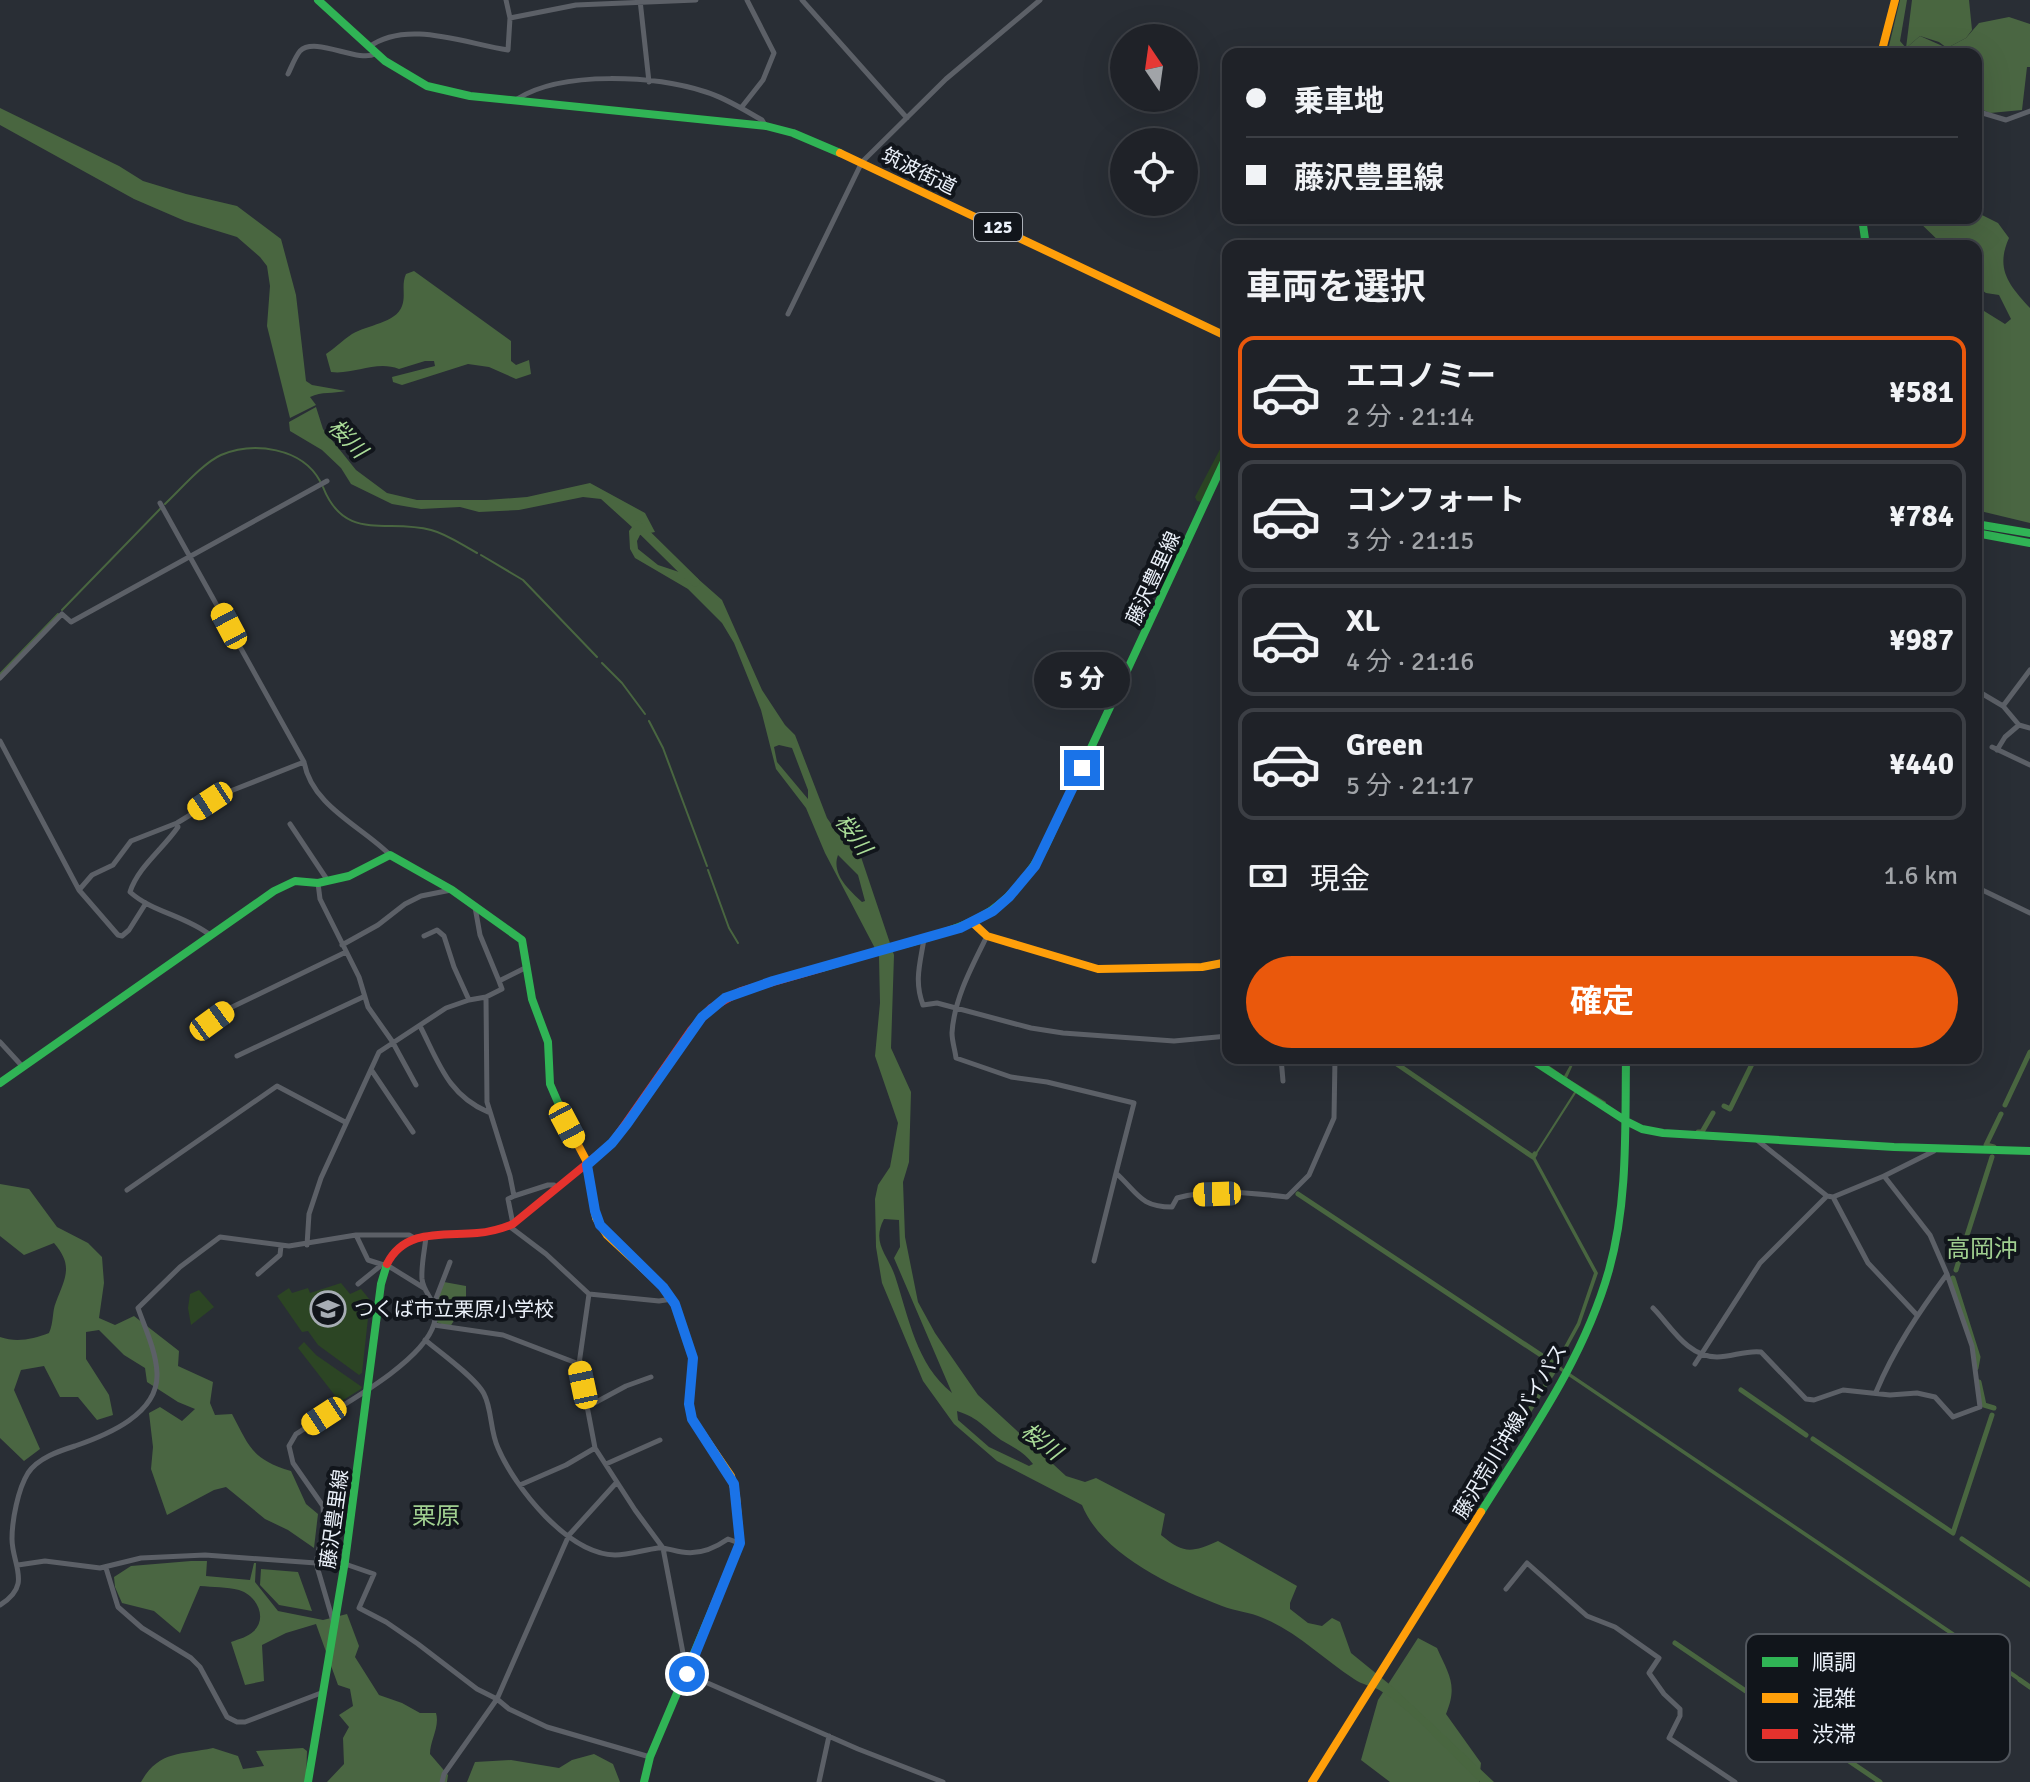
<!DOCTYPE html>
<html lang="ja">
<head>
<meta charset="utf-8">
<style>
  body { margin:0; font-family:Signika,"Noto Sans JP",sans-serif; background:#272a30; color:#f1f3f6; height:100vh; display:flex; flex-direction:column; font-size:30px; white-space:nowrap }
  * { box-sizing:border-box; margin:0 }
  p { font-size:26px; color:#a1a4a8 }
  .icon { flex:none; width:44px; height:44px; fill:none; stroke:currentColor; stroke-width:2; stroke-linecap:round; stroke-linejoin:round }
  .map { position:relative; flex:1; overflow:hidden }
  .side { position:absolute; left:1222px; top:240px; width:760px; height:824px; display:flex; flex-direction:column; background:#1f2228; border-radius:16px; box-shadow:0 8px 32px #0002,0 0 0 2px #3c3f45 }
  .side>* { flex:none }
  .banner { position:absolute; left:1222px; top:48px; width:760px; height:176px; border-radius:16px; box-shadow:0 8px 32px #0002,0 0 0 2px #3c3f45; display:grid; align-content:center; height:176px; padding:0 24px; background:#1f2228 }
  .needle { width:52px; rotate:347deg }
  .fabs { position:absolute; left:1110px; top:24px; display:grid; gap:16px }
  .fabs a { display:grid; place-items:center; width:88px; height:88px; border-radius:50%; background:#1f2228; box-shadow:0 8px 32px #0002,0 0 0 2px #3c3f45; font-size:40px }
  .end { position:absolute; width:36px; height:36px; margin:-18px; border:10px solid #1a73e8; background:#fff; box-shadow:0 0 0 4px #fff }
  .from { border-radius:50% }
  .bubble { position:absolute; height:56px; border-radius:28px; background:#1f2228; box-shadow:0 8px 32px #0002,0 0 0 2px #3c3f45; font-size:26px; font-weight:700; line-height:56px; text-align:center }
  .car { position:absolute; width:24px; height:48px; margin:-24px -12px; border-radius:10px; box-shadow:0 0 6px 2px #0007; background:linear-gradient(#f5c518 24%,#345 0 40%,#f5c518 0 76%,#345 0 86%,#f5c518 0) }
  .banner b { display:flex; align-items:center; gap:28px; height:76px; font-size:30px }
  .banner b+b { border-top:2px solid #3c3f45 }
  .banner i { width:20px; height:20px; background:#f1f3f6 }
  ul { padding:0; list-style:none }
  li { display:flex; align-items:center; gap:24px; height:112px; margin:0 16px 12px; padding:0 8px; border:4px solid #3c3f45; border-radius:16px }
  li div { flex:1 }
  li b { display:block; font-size:30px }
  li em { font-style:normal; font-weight:700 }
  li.on { border-color:#ea580c }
  li>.icon { width:72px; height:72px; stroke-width:1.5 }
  h2 { padding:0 24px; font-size:36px; line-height:96px }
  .pay { display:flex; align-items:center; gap:20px; height:88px; padding:0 24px; font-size:30px }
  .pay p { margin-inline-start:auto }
  .button { display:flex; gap:16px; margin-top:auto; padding:16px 24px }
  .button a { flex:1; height:92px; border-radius:48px; background:#ea580c; color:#fff; font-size:32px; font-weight:700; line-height:92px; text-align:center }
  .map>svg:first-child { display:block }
  .green { fill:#2c4524 }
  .forest { fill:#4a6642 }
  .water { fill:#496640; fill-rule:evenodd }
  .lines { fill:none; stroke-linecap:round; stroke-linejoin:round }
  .stream { stroke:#496640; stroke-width:2 }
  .canal { stroke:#496640; stroke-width:5 }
  .river { stroke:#496640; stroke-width:9 }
  .street { stroke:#5c6067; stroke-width:5 }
  .fast { stroke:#30b455; stroke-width:8 }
  .slow { stroke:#ff9f0a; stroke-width:8 }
  .jam { stroke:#e5322d; stroke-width:8 }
  .route { stroke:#1a73e8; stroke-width:10 }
  .labels { text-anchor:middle; stroke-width:8; stroke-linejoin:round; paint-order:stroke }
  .shield { fill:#11151b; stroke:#aaafb7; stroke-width:2 }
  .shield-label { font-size:18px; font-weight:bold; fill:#ebf1fa }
  .street-label { font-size:20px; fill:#ebf1fa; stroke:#11151b }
  .poi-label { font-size:20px; fill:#ebf1fa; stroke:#11151b; text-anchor:start }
  .water-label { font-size:22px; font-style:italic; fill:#aadc98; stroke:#11151b }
  .quarter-label { font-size:24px; fill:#a0cf90; stroke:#11151b }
  .key { fill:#11151b; stroke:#52575e; stroke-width:2 }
  .key-label { font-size:22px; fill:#ebf1fa }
</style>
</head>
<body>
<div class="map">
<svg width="2030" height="1782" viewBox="0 0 2030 1782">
  <rect width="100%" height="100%" fill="#292e35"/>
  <path class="green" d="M1228,434V446L1201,502L1197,501L1195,497Z
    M341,1283L350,1294L361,1289L370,1300L362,1373L359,1375L318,1345L308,1331L302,1332L277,1296L289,1288L292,1293L308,1288L310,1293Z
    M199,1290L214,1307L191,1325L188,1308L190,1294Z
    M304,1342L316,1355L362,1387L361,1389L340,1402L298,1348Z"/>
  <path class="forest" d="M1900,0H1907L1900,41L1906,48L1920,36L1947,48L1966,38L1979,23L2009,17L2030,24V67H2027L2022,110L1990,113L1976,107V54H1887Z
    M1976,212L1998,223L2009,238C1995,269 2009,285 2030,308V523L1976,510V306L2005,324L2011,319L1999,295L1986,293L1976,286V246H1944L1915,218H1976Z
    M0,1184L29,1189L57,1227L88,1243L102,1257L104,1283L99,1318L115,1325L134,1316L179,1351L178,1366L213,1382L210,1403L215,1415L232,1414C250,1448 252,1459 291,1471L306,1504L318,1514L314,1548L288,1530L265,1519L226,1487L214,1490L167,1515L151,1469L153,1447L149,1413L160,1407L182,1421L195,1409L178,1402L147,1382L145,1368L124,1355L99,1330L86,1332V1359L109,1395L113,1415L97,1420L78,1397H60L44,1366L21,1370L14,1390L40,1449L24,1461L0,1438V1337C17,1343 33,1339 49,1333C54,1322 52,1311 56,1302C65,1278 74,1266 54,1243L24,1255L0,1236Z
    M444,1282L466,1286V1301L450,1327L436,1322L437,1298Z
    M191,1561H207L206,1576L250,1580L254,1563H256L255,1582L278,1611L323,1620L347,1614L359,1646L355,1657L379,1695L402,1703L420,1713H436C440,1727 430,1740 430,1754L448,1775L447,1782H327L344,1764L343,1738L349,1727L339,1715L353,1706L350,1689L338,1685L316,1624L286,1633L262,1645L264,1681L245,1685L231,1642C239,1639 248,1637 254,1631C268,1617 256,1595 239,1590C227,1587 213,1587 200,1586L180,1633L154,1611L122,1603L115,1587L114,1577L131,1566Z
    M1418,1638L1437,1648C1449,1675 1458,1685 1446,1714L1481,1763L1479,1782H1390L1361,1760L1378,1700Z
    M213,1748L238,1756L243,1769L264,1766L256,1751L303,1748L307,1751L306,1782H141C159,1750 181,1755 213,1748Z
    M594,1754L613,1764L620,1782H467L475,1762L511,1760L559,1768L572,1760Z"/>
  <path class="water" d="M1912,0H1969L1972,30L1966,38L1947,48L1939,42L1920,36L1906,48Z
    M0,108L119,166L143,181L186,194L237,206L281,239L296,295L306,381L312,385L346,391C333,394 322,391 310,397L316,405L290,418L267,326L270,286L267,266L260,257L237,237L185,221L134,199L0,125Z
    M414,271L511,341V361L516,365L529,360L531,374L516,379L489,367L468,364L402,385L393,382L392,377L435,366L434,361H425L399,369C376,360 354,375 331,372L326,354C335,348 343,340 352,334C367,325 396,323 402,306C406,296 401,285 406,274Z
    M316,407L323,429L356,470L387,493L417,500H486L527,497L590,483L645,513L655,532L640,535L637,541L638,549L658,565L697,578L722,600L762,690L785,725L795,735L827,818L841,838L859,851L894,955L891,1048L911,1092L909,1162L903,1182L905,1237L918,1302L935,1333L978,1395L1066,1476L1085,1482L1096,1478L1165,1514L1161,1535C1184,1554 1191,1553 1218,1541L1297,1586L1290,1603V1609L1308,1623L1322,1626L1332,1618L1340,1622L1351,1653L1394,1688L1494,1782H1480C1448,1752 1418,1716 1381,1691C1373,1686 1362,1685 1354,1679C1323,1659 1297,1632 1263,1618C1250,1612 1235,1611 1222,1606C1173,1587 1102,1555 1082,1505L997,1461L954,1424L923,1381L882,1283L876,1247L875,1199L878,1185L890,1167L898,1123L875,1056L880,1003L879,956L825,853L806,808L776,769L761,710L734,643L722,623L688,589L635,558L630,549L629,531L632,527L601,499L583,497L519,510L479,512L460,507L421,509L392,504L351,484L341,468L322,450L290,431L289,422ZM779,745L792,748L808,790V799L777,762L774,747ZM838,855L858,875L865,901L862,902C849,890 831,874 838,855ZM884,1219L899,1220L900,1247L894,1258L952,1393C916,1364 909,1318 895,1276C888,1255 871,1243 884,1219ZM957,1411C981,1419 983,1427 1001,1440C1013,1447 1024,1452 1033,1464L1029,1466L989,1447L958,1420Z
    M1534,1058H1538L1564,1076L1574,1058H1576L1567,1078L1606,1102L1605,1105L1578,1090L1535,1157L1598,1273L1580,1325L1558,1365L2017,1675L2022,1679L2020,1682L1558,1369L1540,1397L1537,1396L1577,1323L1594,1273L1532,1158L1576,1089Z
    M261,1569L298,1572L312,1611L279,1605L260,1585Z"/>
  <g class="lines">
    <path class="stream" d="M323,487C345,543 387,518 431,530C447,534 462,545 477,553
      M165,504C180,490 203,463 221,455C254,441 302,448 320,481
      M481,555L523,580L597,657
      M62,610L161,508
      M602,663L622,683L645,714
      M0,674L58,614
      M649,721L663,748L707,866
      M708,870L729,928L738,943"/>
    <path class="canal" d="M1388,1058L1533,1157L1535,1154
      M2005,1105L2030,1052
      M1724,1106L1730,1109L1755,1058
      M1698,1132H1702L1713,1113
      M1994,1147L1986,1145L2001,1114
      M1298,1194L1559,1367
      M1956,1270L1992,1157
      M1953,1278L1978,1357L1976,1368
      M1979,1382L1984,1405L1994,1408
      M1741,1390L1806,1435
      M1515,1434L1540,1393
      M1813,1439L1953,1533L1992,1415
      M1962,1539L2030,1585
      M1675,1643L1880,1782
      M2020,1680L2030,1687"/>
    <path class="river" d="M637,525L695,582"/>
    <path class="street" d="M506,0L510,18
      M640,0L649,82
      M802,0L907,118
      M369,47C407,19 466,44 508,50L510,18L576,5L696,0
      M288,74C291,68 295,57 300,51C315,36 358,63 375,54
      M517,99C563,70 656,76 706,92C726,98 744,110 762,120L765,125
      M741,108L763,80L774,53L747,0
      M1976,111L2006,120L2030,111
      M1456,246L1459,244L1463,246
      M788,314L862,162L946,79L1040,0
      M160,503L304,762C312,806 361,826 390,855
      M1228,525L1224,528L1228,534
      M0,678L62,614L71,622L327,481
      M1976,690L2003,706L2019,725L2030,728
      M2003,706L2030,670
      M0,741L79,890L118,935L122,936L129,930L146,903
      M1992,747L2030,765
      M1997,750L2005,737L2019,725
      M177,823L178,827C163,849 138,867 130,892C152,912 186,916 210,935
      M290,824L328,881
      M318,883L320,899L359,977L368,1007L392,1041L416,1085
      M1976,887L2030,913
      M79,890L92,875L113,865L131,841L177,823L228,792L304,762
      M475,907L480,935L499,981
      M424,936L437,930L444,936L454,967L469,1000
      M987,936C972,966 954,999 952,1033C952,1041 955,1050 956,1058L1011,1077L1047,1082L1134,1103L1116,1173
      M924,939C920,964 914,981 923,1005L937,1003L1031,1028L1063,1033L1174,1041L1228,1036
      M342,945L378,925L405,904L421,896L451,890
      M486,997L487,1102L510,1176L514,1196L508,1199L513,1224
      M212,1021L230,1008L346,952
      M420,1026C439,1063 448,1095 488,1112
      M0,1042L22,1066
      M237,1056L363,997
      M1281,1058L1283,1081
      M372,1071L413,1132
      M1884,1176L1934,1151
      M127,1190L277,1086L345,1122
      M514,1196L548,1185H554L556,1189
      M1833,1197L1868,1263L1917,1315
      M509,1226L546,1254L589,1294L659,1301L672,1299
      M356,1235L368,1260L390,1267L424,1288
      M307,1245L309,1214L321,1178L379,1052L446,1008L469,1000L486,997L502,989L499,981L525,968
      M1094,1261L1116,1173C1138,1193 1140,1207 1172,1207L1177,1198C1211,1188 1252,1193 1287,1197L1309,1175L1334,1118L1335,1058
      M258,1274L280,1255L281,1246
      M358,1284L379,1267
      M589,1294L579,1364L595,1448L635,1510L663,1548L687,1674L858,1749L943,1782
      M435,1301L450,1262
      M1653,1308C1671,1326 1687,1357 1717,1357C1732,1357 1746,1350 1761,1352L1806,1399L1814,1400L1843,1390L1890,1395L1917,1393L1935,1397L1953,1417L1980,1407L1972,1346L1947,1274L1930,1235L1884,1176L1833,1197L1827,1196L1757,1140
      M434,1325L503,1335L579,1364
      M425,1340C440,1352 477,1379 484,1394C492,1409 490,1431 498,1448C515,1488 568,1554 615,1555C628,1555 644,1550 658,1548C666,1547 673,1551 682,1552C698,1555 715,1548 728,1539L739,1543
      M1695,1364L1760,1263L1827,1196
      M1876,1392C1894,1349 1919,1312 1947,1274
      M587,1407L626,1386L651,1377
      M606,1464L660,1440
      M520,1485L566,1465L595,1448
      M345,1562L348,1565L374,1574L359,1608L386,1622L418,1644L477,1689L497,1699L509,1709L547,1727L650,1757
      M18,1565L45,1561L100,1568L141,1558L205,1555L316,1563
      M106,1568L118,1607L142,1628L191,1658L200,1667L227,1717L237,1722H245L321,1693
      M1506,1589L1527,1563L1587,1616L1615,1627L1659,1658L1649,1673L1664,1694L1680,1709V1716L1669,1738L1735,1782
      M0,1605C33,1585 12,1565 12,1539C12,1520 18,1489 28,1473C38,1458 59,1451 75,1446C107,1435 159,1414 157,1373C156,1351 145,1328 138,1308L180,1267L220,1237L289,1246L356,1235H409L414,1238
      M333,1621L316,1563L324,1524L323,1506L293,1463L289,1446L296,1434C331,1411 422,1365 434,1324C441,1302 424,1297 422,1279C421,1265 425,1249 426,1236
      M442,1782L444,1774L497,1699L569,1535L617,1482
      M819,1782L829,1736"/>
    <path class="fast" d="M318,0L385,61L427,86L470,96L766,126L793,133L840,153
      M1862,218L1866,246
      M1976,524L2030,533
      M1976,533L2030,543
      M822,968C852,959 882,950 913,942C978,923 1010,910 1045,847L1228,453
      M1529,1058L1626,1121L1642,1129L1663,1133L1894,1147L2030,1151
      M0,1083L274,891L295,881L318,883L349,876L390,855L452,890L522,940L532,999L548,1042L550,1084L569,1128
      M1481,1512C1529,1435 1584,1359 1609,1270C1628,1202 1625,1129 1626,1058
      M308,1782L345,1561L381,1284L387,1264
      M644,1782L650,1757L713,1608"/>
    <path class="slow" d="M1881,54L1895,0
      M840,153L1228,337
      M973,923L987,936L1098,969L1202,967L1228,962
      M569,1128L586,1160L596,1218L607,1235L663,1287L675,1304L693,1358L689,1404L692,1419L731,1476L736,1496L740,1543L713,1608
      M1312,1782L1481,1512"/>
    <path class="jam" d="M387,1264C405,1228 444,1236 477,1233C490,1232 501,1229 513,1224L612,1143L691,1030L711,1008L741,991L822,968"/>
  </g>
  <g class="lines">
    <path class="route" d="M687,1674L740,1543L734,1484L692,1419L689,1404L693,1358L675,1304L663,1287L600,1225L595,1211L587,1165L612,1143L627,1124L702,1017L725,998L773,981L960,928L993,911L1009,897L1035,866L1082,768"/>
  </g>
  <defs>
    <symbol id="school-ring" viewBox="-11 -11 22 22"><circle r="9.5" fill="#11151b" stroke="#a7adb5" stroke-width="1.5"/><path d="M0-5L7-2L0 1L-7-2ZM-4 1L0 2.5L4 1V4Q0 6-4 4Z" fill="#a7adb5"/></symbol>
  </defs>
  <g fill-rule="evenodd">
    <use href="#school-ring" x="308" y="1289" width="40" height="40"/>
  </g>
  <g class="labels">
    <rect class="shield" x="974" y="213" width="48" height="28" rx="6"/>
    <g class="shield-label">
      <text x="998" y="233">125</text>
    </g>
    <g class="street-label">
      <text transform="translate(919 171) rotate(26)" y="7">筑波街道</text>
      <text transform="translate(1153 578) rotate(-65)" y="7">藤沢豊里線</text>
      <text transform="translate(1510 1431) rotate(-59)" y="7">藤沢荒川沖線バイパス</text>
      <text transform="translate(334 1519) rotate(-82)" y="7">藤沢豊里線</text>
    </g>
    <g class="poi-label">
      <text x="354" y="1316">つくば市立栗原小学校</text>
    </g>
    <g class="water-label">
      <text transform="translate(348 438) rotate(46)" y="8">桜川</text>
      <text transform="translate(854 834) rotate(54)" y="8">桜川</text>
      <text transform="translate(1042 1441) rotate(38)" y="8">桜川</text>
    </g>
    <g class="quarter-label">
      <text x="1982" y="1257">高岡沖</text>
      <text x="436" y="1524">栗原</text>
    </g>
  </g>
  <rect x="1746" y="1634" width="264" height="128" rx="12" class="key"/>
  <rect x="1762" y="1657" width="36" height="10" fill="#30b455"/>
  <rect x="1762" y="1693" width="36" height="10" fill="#ff9f0a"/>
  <rect x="1762" y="1729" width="36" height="10" fill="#e5322d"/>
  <g class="key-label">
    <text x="1812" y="1670">順調</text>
    <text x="1812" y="1706">混雑</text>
    <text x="1812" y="1742">渋滞</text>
  </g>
</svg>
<div class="fabs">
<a><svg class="needle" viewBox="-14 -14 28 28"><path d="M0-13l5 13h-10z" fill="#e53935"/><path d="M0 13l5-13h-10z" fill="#a1a4a8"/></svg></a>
<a><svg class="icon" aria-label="locate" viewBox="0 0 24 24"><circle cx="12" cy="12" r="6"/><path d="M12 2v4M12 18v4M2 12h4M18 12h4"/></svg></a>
</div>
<i class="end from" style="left:687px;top:1674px"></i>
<i class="end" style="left:1082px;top:768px"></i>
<div class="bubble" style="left:1034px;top:652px;width:96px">5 分</div>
<i class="car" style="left:229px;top:626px;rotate:332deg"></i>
<i class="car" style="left:210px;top:801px;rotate:237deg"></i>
<i class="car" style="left:212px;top:1021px;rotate:54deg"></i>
<i class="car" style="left:567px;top:1125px;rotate:152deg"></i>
<i class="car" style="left:1217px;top:1194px;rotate:268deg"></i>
<i class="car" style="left:583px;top:1385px;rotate:348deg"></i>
<i class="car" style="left:324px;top:1416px;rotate:237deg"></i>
<div class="banner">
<b><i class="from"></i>乗車地</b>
<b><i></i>藤沢豊里線</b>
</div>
<section class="side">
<h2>車両を選択</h2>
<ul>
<li class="on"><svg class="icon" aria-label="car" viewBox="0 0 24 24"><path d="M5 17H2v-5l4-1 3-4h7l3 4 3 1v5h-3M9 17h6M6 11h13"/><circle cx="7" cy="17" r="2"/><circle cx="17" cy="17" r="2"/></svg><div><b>エコノミー</b><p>2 分 · 21:14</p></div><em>¥581</em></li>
<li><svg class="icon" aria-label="car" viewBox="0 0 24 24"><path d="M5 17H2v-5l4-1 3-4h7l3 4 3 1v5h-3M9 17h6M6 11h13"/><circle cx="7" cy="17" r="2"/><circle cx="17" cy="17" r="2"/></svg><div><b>コンフォート</b><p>3 分 · 21:15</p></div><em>¥784</em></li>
<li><svg class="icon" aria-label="car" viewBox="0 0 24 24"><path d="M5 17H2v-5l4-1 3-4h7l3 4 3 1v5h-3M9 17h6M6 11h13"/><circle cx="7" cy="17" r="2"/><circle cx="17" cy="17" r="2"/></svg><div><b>XL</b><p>4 分 · 21:16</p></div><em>¥987</em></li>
<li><svg class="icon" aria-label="car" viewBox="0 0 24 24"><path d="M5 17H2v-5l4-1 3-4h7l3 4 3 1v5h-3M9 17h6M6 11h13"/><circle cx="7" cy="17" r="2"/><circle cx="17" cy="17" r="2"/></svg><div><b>Green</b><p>5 分 · 21:17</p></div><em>¥440</em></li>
</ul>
<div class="pay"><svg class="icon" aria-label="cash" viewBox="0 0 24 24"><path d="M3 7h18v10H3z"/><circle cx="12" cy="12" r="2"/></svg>現金<p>1.6 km</p></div>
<div class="button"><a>確定</a></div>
</section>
</div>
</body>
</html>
